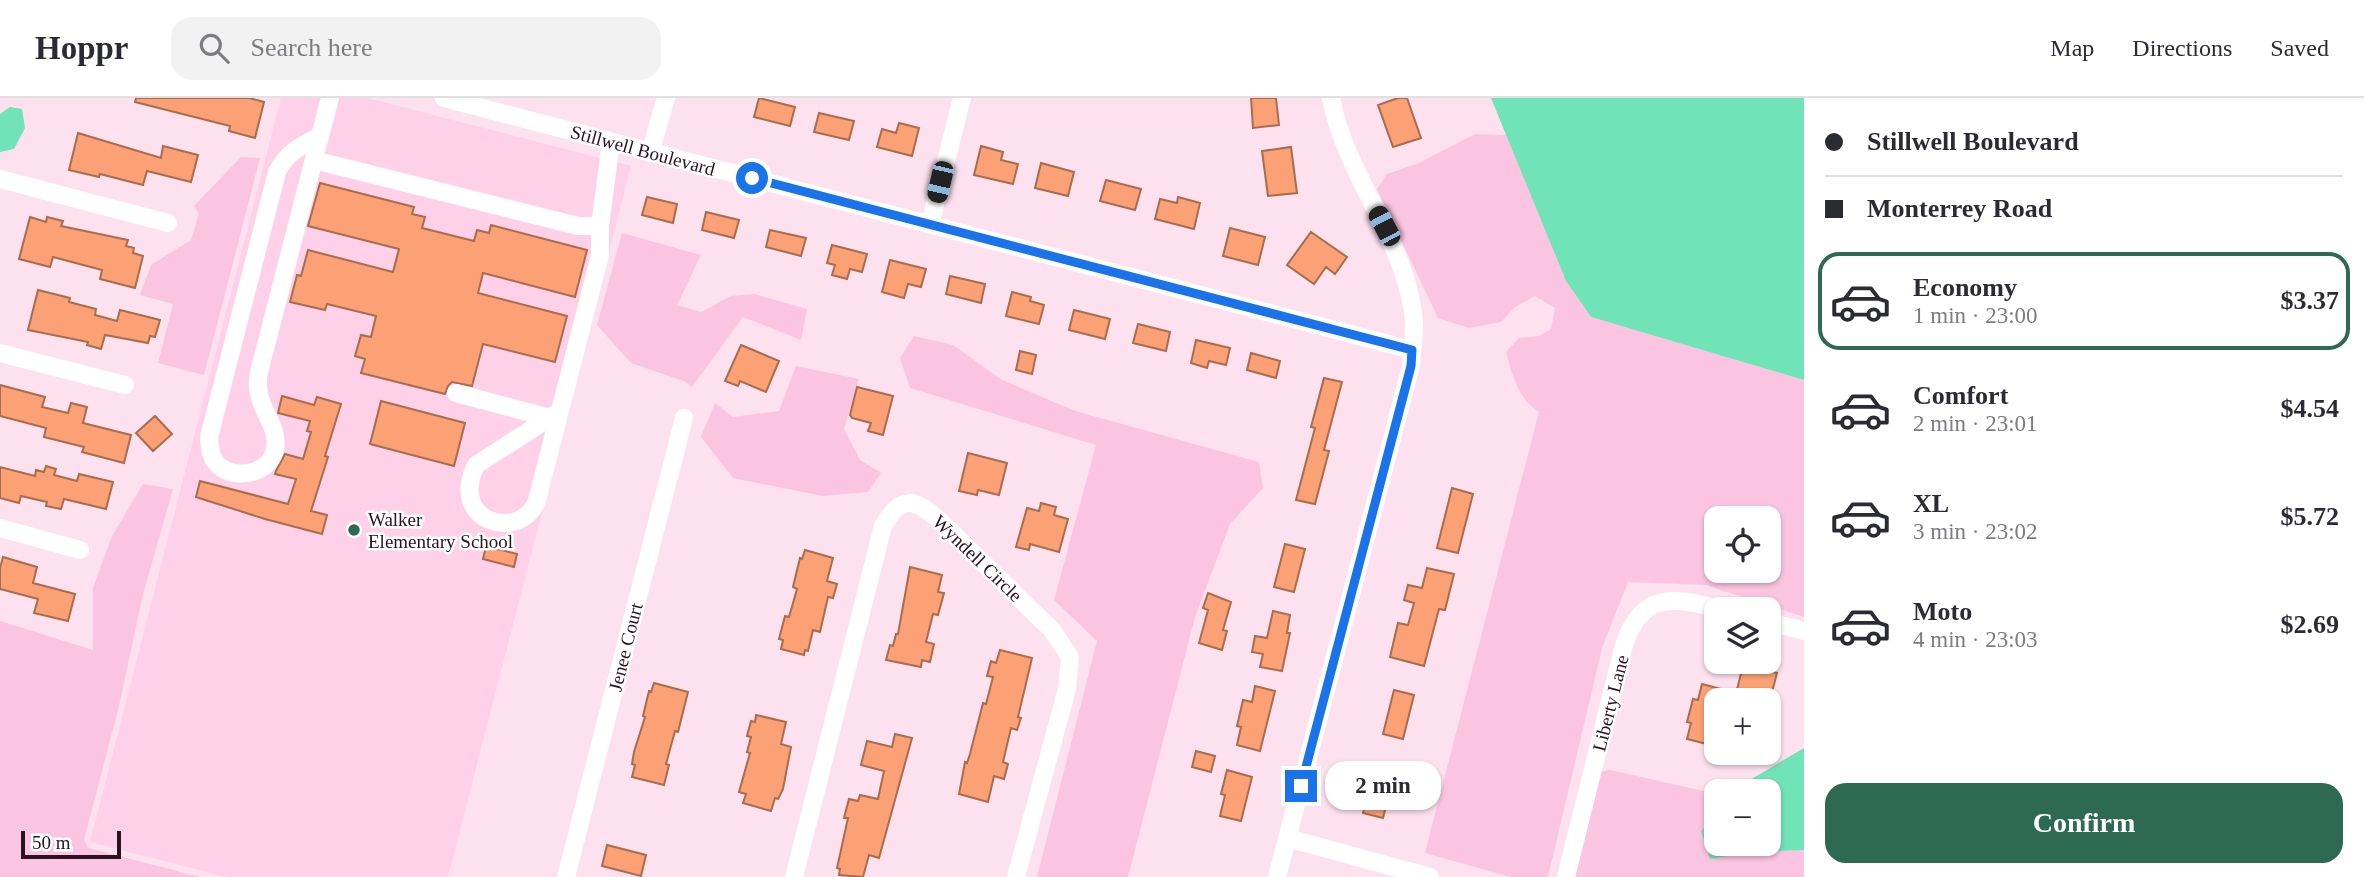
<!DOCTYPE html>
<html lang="en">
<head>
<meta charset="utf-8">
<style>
  body { margin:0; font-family:Georgia,serif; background:#f2f2f3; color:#2b2b33; height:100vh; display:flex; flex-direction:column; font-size:26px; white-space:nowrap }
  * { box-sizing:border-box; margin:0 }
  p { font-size:23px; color:#7c7c81 }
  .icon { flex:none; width:38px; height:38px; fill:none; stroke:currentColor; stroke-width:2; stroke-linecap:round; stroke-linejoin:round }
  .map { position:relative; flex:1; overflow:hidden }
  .side { display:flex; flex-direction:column; background:#fff; width:560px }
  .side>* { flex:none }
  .top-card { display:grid; align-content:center; height:154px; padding:0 21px; background:#fff }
  .fabs { position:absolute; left:1704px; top:408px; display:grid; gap:14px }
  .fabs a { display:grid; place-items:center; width:77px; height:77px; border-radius:14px; background:#fff; box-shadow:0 2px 5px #0004; font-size:35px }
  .scale { position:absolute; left:21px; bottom:18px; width:100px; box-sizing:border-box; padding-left:7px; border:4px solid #2a121f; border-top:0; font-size:19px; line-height:24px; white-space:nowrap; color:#2a121f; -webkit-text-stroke:5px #fff; paint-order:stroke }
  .end { position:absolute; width:32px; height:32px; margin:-16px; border:9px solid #1a73e8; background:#fff; box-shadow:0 0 0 4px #fff }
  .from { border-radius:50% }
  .bubble { position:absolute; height:49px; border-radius:21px; background:#fff; box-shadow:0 2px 5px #0004; font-size:23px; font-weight:700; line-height:49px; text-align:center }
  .car { position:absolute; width:21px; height:42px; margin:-21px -10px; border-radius:9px; box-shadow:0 0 5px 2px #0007; background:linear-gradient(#222 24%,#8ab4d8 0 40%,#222 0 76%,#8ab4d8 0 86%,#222 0) }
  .top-card b { display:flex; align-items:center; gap:24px; height:66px; font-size:26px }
  .top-card b+b { border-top:2px solid #e1e1e2 }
  .top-card i { width:18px; height:18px; background:#2b2b33 }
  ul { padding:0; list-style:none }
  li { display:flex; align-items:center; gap:21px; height:98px; margin:0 14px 10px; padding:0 7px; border:4px solid transparent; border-radius:21px }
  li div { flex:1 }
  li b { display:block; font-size:26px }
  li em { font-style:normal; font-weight:700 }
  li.active { border-color:#2e6954 }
  li>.icon { width:63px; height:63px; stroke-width:1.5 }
  .primary-button { display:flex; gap:14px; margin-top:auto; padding:14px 21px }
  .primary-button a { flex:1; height:80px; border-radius:21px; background:#2e6954; color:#fff; font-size:28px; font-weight:700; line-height:80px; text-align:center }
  header { display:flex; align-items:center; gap:42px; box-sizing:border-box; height:98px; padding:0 35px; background:#fff; border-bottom:2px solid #e1e1e2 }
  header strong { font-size:33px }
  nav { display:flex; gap:38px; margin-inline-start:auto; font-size:24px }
  .search { width:490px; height:63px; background:#f2f2f3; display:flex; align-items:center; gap:18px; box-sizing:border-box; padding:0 24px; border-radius:21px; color:#7c7c81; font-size:26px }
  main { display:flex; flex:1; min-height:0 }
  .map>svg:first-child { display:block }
  .built { fill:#fed1e8 }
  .green { fill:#fbc5e1; fill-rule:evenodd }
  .water { fill:#71e3b9 }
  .building { fill:#fba175; stroke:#a86c4e; stroke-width:2 }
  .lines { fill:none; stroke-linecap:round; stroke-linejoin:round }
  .minor { stroke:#fff; stroke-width:18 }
  .route { stroke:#1a73e8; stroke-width:9 }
  .poi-dot { fill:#2e6954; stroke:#fff; stroke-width:2.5 }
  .labels { text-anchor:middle; stroke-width:5; stroke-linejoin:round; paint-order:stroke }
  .street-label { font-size:19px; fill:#2a121f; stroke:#fff }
  .poi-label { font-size:19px; fill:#2a121f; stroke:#fff; text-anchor:start }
</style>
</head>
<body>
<header>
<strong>Hoppr</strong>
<div class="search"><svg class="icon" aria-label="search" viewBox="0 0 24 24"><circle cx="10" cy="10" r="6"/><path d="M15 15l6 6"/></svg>Search here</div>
<nav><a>Map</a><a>Directions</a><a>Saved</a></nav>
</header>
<main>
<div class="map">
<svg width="1804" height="779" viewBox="0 0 1804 779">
  <rect width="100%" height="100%" fill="#fde1ef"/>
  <path class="built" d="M281,0H367L631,68L448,779H227L90,744Z"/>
  <path class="green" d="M1475,36L1507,37L1566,183L1591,219L1804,282V519L1706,487L1628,484L1602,550L1548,779H1511L1425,755L1539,314C1518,301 1512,276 1506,254L1519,240L1539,238L1551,231L1555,210L1535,198L1515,209L1501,224L1469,230L1438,220L1377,91L1387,76L1419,65ZM1717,420H1769V472H1717Z
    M241,59L260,60L204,277L158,265L173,206L140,197L151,167L191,142L199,116L194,108Z
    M622,135L701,157L677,207L701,214L731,198L754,196L807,211L801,242L743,219L692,289L684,283L631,265L597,227Z
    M914,238L953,247L1002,282L1075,313L1259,364L1263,390L1230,426L1195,519L1128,779H1037L1097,543L1054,502L1096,347L910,290L900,260Z
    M796,268L859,281L844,331L860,362L881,375L868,394L823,398L733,380L701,339L715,305L733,319L779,313Z
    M143,386L173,391L143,496L119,608L84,742L88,750L200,779H0V523L93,552V490L112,438Z
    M1610,672L1717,696V716L1701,733L1710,761L1753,754L1804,752V779H1573L1599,674Z"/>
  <path class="water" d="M1491,0H1804V282L1591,219L1566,183Z
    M10,9L22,11L25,30L14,51L0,54V16Z
    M1804,650V752L1753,754L1710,761L1701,733L1717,716V746H1769V693H1739L1748,683Z"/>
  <path class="building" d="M136,0H249L264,4L255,40L229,33L230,28L135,4Z
    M759,0L795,9L790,28L754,19Z
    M1251,0H1276L1279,27L1253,30Z
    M1398,0H1407L1421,40L1393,49L1378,7Z
    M819,15L854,23L849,42L814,34Z
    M899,25L919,30L912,58L877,49L882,31L896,35Z
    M78,35L161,60L163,48L198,57L191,84L147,73L143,87L100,76L99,79L69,72Z
    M981,48L1003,54L1001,62L1018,66L1013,86L974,77Z
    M1291,49L1297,95L1268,98L1262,53Z
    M1041,65L1074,74L1068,98L1035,90Z
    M1106,82L1141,91L1135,112L1100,103Z
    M320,85L414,109L412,116L425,119L422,130L474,143L477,132L489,135L491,127L587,152L575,199L483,175L478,195L567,218L555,264L483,246L472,288L452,284L448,288L445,296L361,275L365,261L355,258L361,237L371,239L376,218L327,206L325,212L290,204L297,177L301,178L308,152L393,174L399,151L308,128Z
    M647,99L677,106L673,125L642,117Z
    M1178,99L1200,105L1194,131L1155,121L1160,101L1177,105Z
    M706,114L739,122L734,140L702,132Z
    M30,119L46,124L47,119L63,123L61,128L128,142L126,148L134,150L133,155L143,158L135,190L100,181L102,172L53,159L50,169L19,161Z
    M1230,130L1265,139L1258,167L1223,158Z
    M770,132L806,140L801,158L766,149Z
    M1311,134L1347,159L1335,176L1326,169L1314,186L1287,167Z
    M832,147L867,156L862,174L850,171L847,181L832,177L835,167L827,165Z
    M890,162L926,171L921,189L908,186L904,200L882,194Z
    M950,178L985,186L981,205L946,196Z
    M38,192L70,200L69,204L96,211L95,217L117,223L120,212L160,222L155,239L150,238L148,245L105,237L101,251L87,247L88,244L28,232Z
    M1012,194L1031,199L1030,203L1044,207L1039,226L1006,218Z
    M1074,212L1110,221L1105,241L1069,232Z
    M1138,226L1170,234L1166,253L1133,245Z
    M1196,242L1230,250L1226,267L1209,263L1207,270L1191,265Z
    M741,247L779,263L766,294L740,283L738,288L725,283Z
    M1020,253L1036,257L1032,276L1016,272Z
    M1251,255L1280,263L1276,280L1247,272Z
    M1324,280L1342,284L1324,352L1329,353L1315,406L1296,402L1315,330L1311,329Z
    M0,287L45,299L42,309L68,315L71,305L87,309L83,325L131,337L124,365L82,354L84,349L44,339L46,330L0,318Z
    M857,289L893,298L883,337L868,333L871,325L852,320L850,317Z
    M282,298L314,307L317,299L341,306L325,358L328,359L311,413L327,417L322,436L265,421L196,399L200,383L288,406L296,381L275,376L276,373L285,356L303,361L311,334L307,333L310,323L278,315Z
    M381,303L465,325L454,368L370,346Z
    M155,318L172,336L153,353L136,335Z
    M968,355L1007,365L999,397L978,392L977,397L959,393Z
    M46,368L56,371L54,377L77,383L79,376L113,384L106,411L64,401L61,411L46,408L47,404L21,398L19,405L0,400V369L35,378L36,372L44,374Z
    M1452,390L1473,396L1458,455L1437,450Z
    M1041,405L1056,409L1054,417L1068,421L1059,454L1030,446L1029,452L1016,449L1027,410L1039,413Z
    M1285,446L1305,451L1294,494L1274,489Z
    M486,448L517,456L514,469L483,461Z
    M805,452L833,460L827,483L837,486L833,500L828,499L820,534L813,532L808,553L805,552L804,557L781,551L783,542L779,541L785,518L789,519L797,491L793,489L800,460L802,461Z
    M3,459L37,469L33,485L75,496L68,523L34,515L38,501L0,491V470Z
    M910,469L942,477L938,494L944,495L938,517L933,516L926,544L934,546L930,564L922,562L921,569L886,562L890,547L893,548L896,536H898Z
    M1427,470L1454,476L1445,512L1439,511L1424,568L1390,559L1398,525L1408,527L1414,505L1404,502L1408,487L1422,490Z
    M1208,495L1231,504L1223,532L1227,533L1222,552L1199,545L1208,512L1203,510Z
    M1273,513L1290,517L1287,535H1290L1282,573L1260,569L1263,556L1252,554L1255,538L1267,540Z
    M1000,552L1032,560L1018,619L1021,620L1017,632L1011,630L1003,664L1008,666L1004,681L994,678L988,704L959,696L965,664L967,665L970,656L983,605L986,606L993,579L987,578L991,563L996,565Z
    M1751,568L1777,575L1770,602H1717L1707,646L1687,641L1691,625L1687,624L1693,601L1698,602L1702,586L1736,595L1742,572L1749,574Z
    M654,585L688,594L678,634L675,633L666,666L669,667L664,687L632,679L635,667L632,666L634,654L645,619L643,618L649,593L651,594Z
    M1255,588L1275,593L1260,653L1237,647L1241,629L1237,628L1243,602L1252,604Z
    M1394,592L1414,597L1403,641L1383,636Z
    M756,617L786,624L781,646L791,649L783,691L778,701L775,700L771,713L743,705L746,696L739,694L750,655L747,654L751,639L747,638L751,623L755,624Z
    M895,636L912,640L879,760L869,757L863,779L839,777L840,771L837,770L848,720H844L849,701L858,703L860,697L878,701L884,673L861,667L867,643L892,649Z
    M1196,653L1215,658L1211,674L1192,669Z
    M1374,671L1394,676L1383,720L1363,715Z
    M1227,672L1252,679L1241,723L1220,718L1225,697L1221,696Z
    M607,747L646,757L641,778L602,768Z"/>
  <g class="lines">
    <path class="minor" d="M444,0L1412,252
      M320,38C301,48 287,54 277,74L209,339C210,349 210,361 219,368C237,383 271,375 275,351C280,324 252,309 259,274L320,38L330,0
      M650,55L666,0
      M314,62L578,128H600
      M0,81L168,125
      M930,126L962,0
      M0,255L125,287
      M456,295L550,320
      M560,313L476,367C447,426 523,444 537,402L600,157V128L611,44
      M0,430L80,452
      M1769,524L1804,533
      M1287,740L1430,779
      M566,779L684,320
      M794,779L883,428C901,397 914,400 939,422L1052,532L1070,559L1067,591L1016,779
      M1277,779L1411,268C1412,251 1416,231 1413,214C1402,137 1346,78 1331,0
      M1566,779L1624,547C1642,493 1673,499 1719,511"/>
  </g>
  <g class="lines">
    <path class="route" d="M752,80L1412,252L1411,268L1301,688"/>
  </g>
  <circle class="poi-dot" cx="354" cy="432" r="7"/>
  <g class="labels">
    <g class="street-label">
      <text transform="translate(643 52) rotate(15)" y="7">Stillwell Boulevard</text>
      <text transform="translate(978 460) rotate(44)" y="7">Wyndell Circle</text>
      <text transform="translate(625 549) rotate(-76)" y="7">Jenee Court</text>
      <text transform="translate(1610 605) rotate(-76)" y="7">Liberty Lane</text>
    </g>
    <g class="poi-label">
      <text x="368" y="428">Walker<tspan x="368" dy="22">Elementary School</tspan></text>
    </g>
  </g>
</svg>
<div class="fabs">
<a><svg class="icon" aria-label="locate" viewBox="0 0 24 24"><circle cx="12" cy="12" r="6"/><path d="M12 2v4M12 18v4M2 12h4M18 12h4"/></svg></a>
<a><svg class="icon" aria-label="layers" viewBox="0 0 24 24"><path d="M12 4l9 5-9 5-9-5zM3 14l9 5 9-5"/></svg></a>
<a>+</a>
<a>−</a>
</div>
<div class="scale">50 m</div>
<i class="end from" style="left:752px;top:80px"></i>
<i class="end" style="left:1301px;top:688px"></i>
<div class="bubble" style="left:1325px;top:663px;width:116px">2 min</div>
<i class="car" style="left:940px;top:84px;rotate:193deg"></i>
<i class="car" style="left:1384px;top:128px;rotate:332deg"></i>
</div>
<section class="side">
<div class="top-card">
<b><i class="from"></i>Stillwell Boulevard</b>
<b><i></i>Monterrey Road</b>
</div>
<ul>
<li class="active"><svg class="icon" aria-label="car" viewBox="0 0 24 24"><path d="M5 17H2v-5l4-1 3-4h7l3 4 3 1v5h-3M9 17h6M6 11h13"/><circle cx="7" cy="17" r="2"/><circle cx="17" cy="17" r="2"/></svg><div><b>Economy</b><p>1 min · 23:00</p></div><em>$3.37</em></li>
<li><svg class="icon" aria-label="car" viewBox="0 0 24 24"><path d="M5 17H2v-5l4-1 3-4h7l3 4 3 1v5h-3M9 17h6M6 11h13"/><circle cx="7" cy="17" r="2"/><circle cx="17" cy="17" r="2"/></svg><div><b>Comfort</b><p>2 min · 23:01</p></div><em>$4.54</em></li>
<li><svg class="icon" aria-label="car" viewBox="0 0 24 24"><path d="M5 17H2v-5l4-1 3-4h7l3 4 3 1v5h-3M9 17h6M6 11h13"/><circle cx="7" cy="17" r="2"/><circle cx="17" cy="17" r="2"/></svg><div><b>XL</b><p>3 min · 23:02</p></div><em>$5.72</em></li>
<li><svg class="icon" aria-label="car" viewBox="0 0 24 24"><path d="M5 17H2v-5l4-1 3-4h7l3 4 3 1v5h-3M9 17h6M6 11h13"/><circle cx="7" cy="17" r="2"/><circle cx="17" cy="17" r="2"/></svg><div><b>Moto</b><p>4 min · 23:03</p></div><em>$2.69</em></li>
</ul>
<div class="primary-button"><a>Confirm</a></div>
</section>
</main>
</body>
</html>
